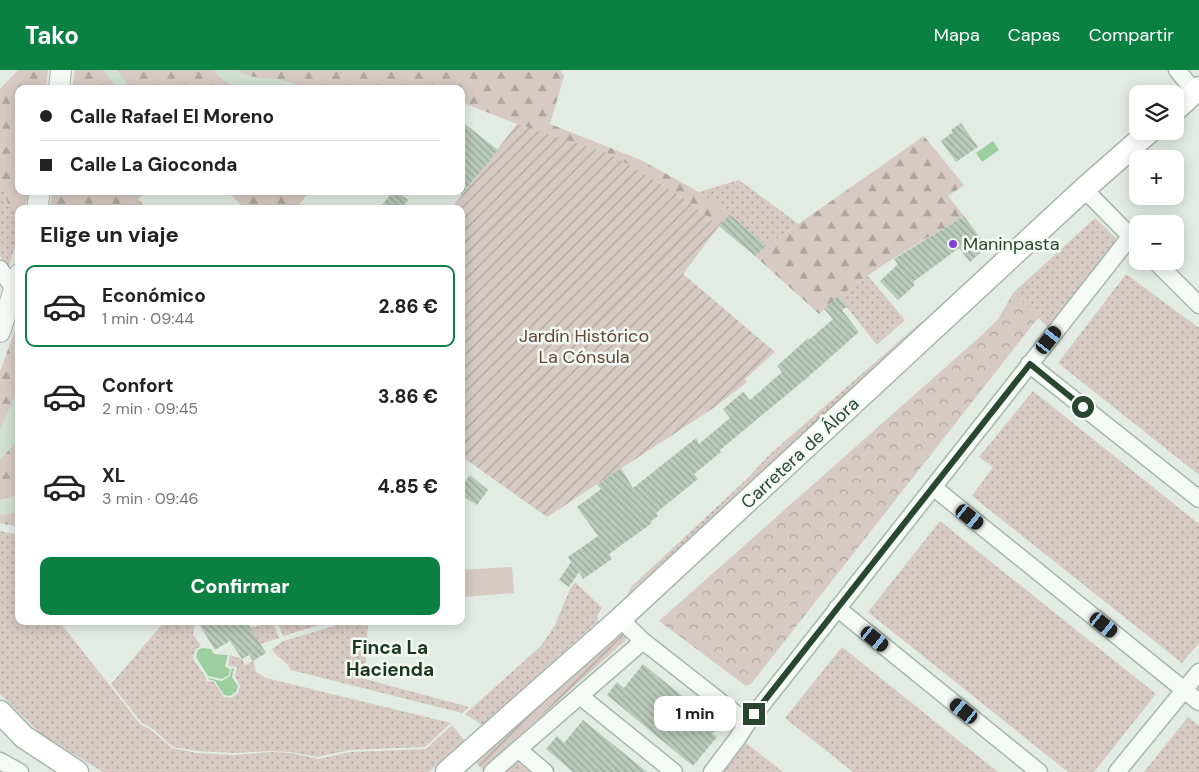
<!DOCTYPE html>
<html lang="es">
<head>
<meta charset="utf-8">
<style>
  body { margin:0; font-family:"DM Sans",sans-serif; background:#f2f2f2; color:#222; height:100vh; display:flex; flex-direction:column; font-size:19px; white-space:nowrap }
  * { box-sizing:border-box; margin:0 }
  p { font-size:16px; color:#767676 }
  .icon { flex:none; width:28px; height:28px; fill:none; stroke:currentColor; stroke-width:2; stroke-linecap:round; stroke-linejoin:round }
  .map { position:relative; flex:1; overflow:hidden }
  .panel { position:absolute; left:15px; top:135px; width:450px; height:420px; display:flex; flex-direction:column; background:#fff; border-radius:10px; box-shadow:0 2px 12px #0003 }
  .panel>* { flex:none }
  .top-card { position:absolute; left:15px; top:15px; width:450px; height:110px; border-radius:10px; box-shadow:0 2px 12px #0003; display:grid; align-content:center; height:110px; padding:0 25px; background:#fff }
  .fabs { position:absolute; left:1129px; top:15px; display:grid; gap:10px }
  .fabs a { display:grid; place-items:center; width:55px; height:55px; border-radius:10px; background:#fff; box-shadow:0 2px 12px #0003; font-size:25px }
  .end { position:absolute; width:22px; height:22px; margin:-11px; border:6px solid #29462f; background:#fff; box-shadow:0 0 0 2px #fff }
  .from { border-radius:50% }
  .bubble { position:absolute; height:35px; border-radius:10px; background:#fff; box-shadow:0 2px 12px #0003; font-size:16px; font-weight:800; line-height:35px; text-align:center }
  .car { position:absolute; width:15px; height:30px; margin:-15px -8px; border-radius:6px; box-shadow:0 0 4px 1px #0007; background:linear-gradient(#222 24%,#8ab4d8 0 40%,#222 0 76%,#8ab4d8 0 86%,#222 0) }
  .top-card b { display:flex; align-items:center; gap:18px; height:48px; font-size:19px }
  .top-card b+b { border-top:1px solid #e0e0e0 }
  .top-card i { width:12px; height:12px; background:#222 }
  ul { padding:0; list-style:none }
  li { display:flex; align-items:center; gap:15px; height:82px; margin:0 10px 8px; padding:0 15px; border:2px solid transparent; border-radius:10px }
  li div { flex:1 }
  li b { display:block; font-size:19px }
  li em { font-style:normal; font-weight:800 }
  li.current { border-color:#0b8043 }
  li>.icon { width:45px; height:45px; stroke-width:1.5 }
  h2 { padding:0 25px; font-size:22px; line-height:60px }
  .primary-button { display:flex; gap:10px; margin-top:auto; padding:10px 25px }
  .primary-button a { flex:1; height:58px; border-radius:10px; background:#0b8043; color:#fff; font-size:20px; font-weight:800; line-height:58px; text-align:center }
  header { display:flex; align-items:center; gap:30px; box-sizing:border-box; height:70px; padding:0 25px; background:#0b8043; color:#fff }
  header strong { font-size:24px }
  nav { display:flex; gap:28px; margin-inline-start:auto; font-size:18px }
  .map>svg:first-child { display:block }
  .built { fill:#d0ded3 }
  .grass { fill:url(#grass-dots) }
  .forest { fill:url(#forest-firs) }
  .park { fill:url(#park-crowns) }
  .garden { fill:url(#garden-furrows) }
  .pitch { fill:#d7c9c3 }
  .water { fill:#9bcfa0 }
  .building { fill:url(#building-back-hatch) }
  .lines { fill:none; stroke-linecap:round; stroke-linejoin:round }
  .minor-casing { stroke:#a7b7aa; stroke-width:19 }
  .tertiary-casing { stroke:#a7b7aa; stroke-width:22 }
  .secondary-casing { stroke:#a7b7aa; stroke-width:25 }
  .minor { stroke:#f6faf7; stroke-width:16 }
  .tertiary { stroke:#f6faf7; stroke-width:20 }
  .secondary { stroke:#fff; stroke-width:22 }
  .route { stroke:#29462f; stroke-width:6 }
  .poi-dot { fill:#813eda; stroke:#f3f9f4; stroke-width:2 }
  .labels { text-anchor:middle; stroke-width:5; stroke-linejoin:round; paint-order:stroke }
  .poi-label { font-size:18px; fill:#29462f; stroke:#f3f9f4; text-anchor:start }
  .park-label { font-size:18px; fill:#634735; stroke:#f3f9f4 }
  .street-label { font-size:18px; fill:#29462f; stroke:#f3f9f4 }
  .neighbourhood-label { font-size:19px; font-weight:bold; fill:#1b3721; stroke:#f3f9f4 }
</style>
</head>
<body>
<header>
<strong>Tako</strong>
<nav><a>Mapa</a><a>Capas</a><a>Compartir</a></nav>
</header>
<div class="map">
<svg width="1199" height="702" viewBox="0 0 1199 702">
  <defs>
    <pattern id="grass-dots" width="8" height="8" patternUnits="userSpaceOnUse" patternTransform="scale(1.25)"><rect width="8" height="8" fill="#d7c9c3"/><path d="M2 2h.1M6 6h.1" fill="none" stroke="#aea59f" stroke-width="1.8" stroke-linecap="round"/></pattern>
    <pattern id="forest-firs" width="22" height="20" patternUnits="userSpaceOnUse" patternTransform="scale(1.25)"><rect width="22" height="20" fill="#d7c9c3"/><path d="M5 1l3.5 6h-7zM16 11l3.5 6h-7z" fill="#aea59f"/></pattern>
    <pattern id="park-crowns" width="20" height="18" patternUnits="userSpaceOnUse" patternTransform="scale(1.25)"><rect width="20" height="18" fill="#d7c9c3"/><path d="M2 6a3 3 0 1 1 6 0M12 15a3 3 0 1 1 6 0" fill="none" stroke="#aea59f"/></pattern>
    <pattern id="garden-furrows" width="10" height="10" patternUnits="userSpaceOnUse" patternTransform="scale(1.25)"><rect width="10" height="10" fill="#d7c9c3"/><path d="M-1 1l2-2M0 10L10 0M9 11l2-2" fill="none" stroke="#aea59f"/></pattern>
    <pattern id="building-back-hatch" width="6" height="6" patternUnits="userSpaceOnUse" patternTransform="scale(1.25)"><rect width="6" height="6" fill="#b9cabc"/><path d="M-1 5l2 2M0 0l6 6M5-1l2 2" fill="none" stroke="#96a699"/></pattern>
  </defs>
  <rect width="100%" height="100%" fill="#e3ece4"/>
  <path class="built" d="M75,0H440L438,19H72Z
    M19,249V457L0,453V302Z"/>
  <path class="grass" d="M0,108L10,140L19,141V163L9,196L5,198L0,185Z
    M739,110L792,149L798,154L767,176L729,144L699,122Z
    M1095,148L1117,169L1048,257L1013,223Z
    M1126,204L1199,258V405L1058,293Z
    M868,206L905,250L877,275L838,226Z
    M921,252L926,253L627,525L632,516L749,407L769,385Z
    M1033,321L1199,454V573L1182,593L972,426L993,397L979,387Z
    M940,451L1156,624L1094,702H1068L868,542Z
    M0,461L19,465V551H59L140,654L151,660L172,678L197,683L234,685L271,682L291,683L318,689L350,682L426,679L452,655L465,671L429,702H103L41,664L0,624Z
    M575,512L602,538L597,546L598,551L482,655L465,644L541,576L555,555L570,519Z
    M165,551H198L195,553L193,564L201,576L195,580L193,589L206,607V611L214,612L224,627L231,628L238,623L240,616L235,607L237,597L229,596L228,594L230,585L242,589L245,595L253,591L256,602L266,608L451,653L425,677L350,680L317,687L291,682L271,681L234,683L197,681L173,677L153,659L141,652L111,614Z
    M277,551H332L283,566Z
    M351,551H368L365,609L469,637L462,643L291,600C285,588 278,590 272,579L283,571Z
    M273,552L279,568L260,574L250,558Z
    M842,577L998,702H853L785,648Z
    M1188,647L1199,656V702H1144Z
    M746,673L783,702H723Z
    M517,691L530,702H504Z"/>
  <path class="forest" d="M18,0H48L46,19H19V121H29L25,139H19V141H10L0,108V19Z
    M75,0H103L118,19H72Z
    M117,0H214C222,12 231,15 245,19H131Z
    M238,0H560L564,6L550,54L641,90L699,122L729,144L719,156L676,123L610,84L530,59L461,32V19H303L302,17C296,15 289,11 282,10C268,7 250,10 238,0Z
    M924,66L964,115L948,126L964,146C914,176 862,205 819,244L755,186L767,176Z
    M53,121H147L138,129L147,139H49Z
    M228,121H310L296,139H244Z
    M19,249V317L0,359V302Z
    M19,369V424L0,430V390Z
    M19,442V457L0,453V446Z"/>
  <path class="park" d="M1013,223L1038,248L751,614L746,616L659,551L983,264L999,248Z"/>
  <path class="garden" d="M517,54L610,84L676,123L719,156L683,204L775,282L745,309L747,312L715,337L547,447L461,386V139H451Z
    M623,559L627,567L625,571L482,699L474,690Z"/>
  <path class="pitch" d="M512,497L514,523L463,527L461,500Z"/>
  <path class="water" d="M993,71L999,80L982,92L976,83Z
    M202,578L211,579L214,584L228,585L225,596L230,600L229,605L222,609L208,606L196,587L198,580Z
    M232,598L234,599L232,607L238,616L236,622L230,626L224,625L215,611L208,609V608L222,611L230,606Z"/>
  <path class="building" d="M461,51L498,80L461,125Z
    M961,53L978,77L956,92L941,71L953,62L951,60Z
    M393,121H396L408,130L401,139H379Z
    M729,144L767,176L755,186L719,156Z
    M964,146L987,177L970,192L959,178L913,212L915,215L898,230L880,211L898,194L894,189Z
    M838,226L847,237L842,240L859,262L808,307L720,380L721,382L694,404L698,409L656,443L658,446L651,451L652,453L609,484L612,489L583,509L579,502L569,517L559,510L571,492L568,487L598,466L577,437L601,419L597,415L621,398L633,418L696,368L699,374L730,348L723,339L743,322L750,330L782,302L777,296L808,268L809,270L833,249L824,239Z
    M470,405L488,420L477,435L461,425V417Z
    M197,551H246L266,583L253,591L249,585L242,589L230,571L215,580Z
    M643,594L719,656L712,664L717,667L693,696L607,625L617,612L624,618Z
    M583,650L620,680L647,702H573L546,679L557,666L564,673Z"/>
  <g class="lines">
    <defs>
      <path id="minor" d="M1177,0L1195,22
        M1084,119L1138,174
        M1155,191L1199,235
        M0,199L14,219
        M1029,294L1199,429
        M933,417L1199,632
        M837,538L1039,702
        M620,549L643,571L736,644L746,655
        M580,626L674,702
        M519,680L545,702
        M0,691L20,702
        M492,702L643,571
        M712,702L737,669L746,655L1130,167
        M1117,702L1199,602"/>
      <path id="tertiary" d="M59,19L61,0
        M37,139L40,121
        M0,262L19,204"/>
      <path id="secondary" d="M1175,40L1199,18
        M0,642L24,667L77,702
        M447,702L620,549L1084,119L1150,61"/>
    </defs>
    <use href="#minor" class="minor-casing"/>
    <use href="#tertiary" class="tertiary-casing"/>
    <use href="#secondary" class="secondary-casing"/>
    <use href="#minor" class="minor"/>
    <use href="#tertiary" class="tertiary"/>
    <use href="#secondary" class="secondary"/>
  </g>
  <g class="lines">
    <path class="route" d="M754,644L1030,294L1083,337"/>
  </g>
  <circle class="poi-dot" cx="953" cy="174" r="5"/>
  <g class="labels">
    <g class="poi-label">
      <text x="963" y="180">Maninpasta</text>
    </g>
    <g class="park-label">
      <text x="584" y="272">Jardín Histórico<tspan x="584" dy="21">La Cónsula</tspan></text>
    </g>
    <g class="street-label">
      <text transform="translate(800 383) rotate(-43)" y="6">Carretera de Álora</text>
    </g>
    <g class="neighbourhood-label">
      <text x="390" y="584">Finca La<tspan x="390" dy="22">Hacienda</tspan></text>
    </g>
  </g>
</svg>
<div class="fabs">
<a><svg class="icon" aria-label="layers" viewBox="0 0 24 24"><path d="M12 4l9 5-9 5-9-5zM3 14l9 5 9-5"/></svg></a>
<a>+</a>
<a>−</a>
</div>
<i class="end from" style="left:1083px;top:337px"></i>
<i class="end" style="left:754px;top:644px"></i>
<div class="bubble" style="left:654px;top:626px;width:82px">1 min</div>
<i class="car" style="left:1049px;top:270px;rotate:38deg"></i>
<i class="car" style="left:970px;top:447px;rotate:129deg"></i>
<i class="car" style="left:1104px;top:555px;rotate:129deg"></i>
<i class="car" style="left:875px;top:569px;rotate:129deg"></i>
<i class="car" style="left:964px;top:641px;rotate:309deg"></i>
<div class="top-card">
<b><i class="from"></i>Calle Rafael El Moreno</b>
<b><i></i>Calle La Gioconda</b>
</div>
<section class="panel">
<h2>Elige un viaje</h2>
<ul>
<li class="current"><svg class="icon" aria-label="car" viewBox="0 0 24 24"><path d="M5 17H2v-5l4-1 3-4h7l3 4 3 1v5h-3M9 17h6M6 11h13"/><circle cx="7" cy="17" r="2"/><circle cx="17" cy="17" r="2"/></svg><div><b>Económico</b><p>1 min · 09:44</p></div><em>2.86 €</em></li>
<li><svg class="icon" aria-label="car" viewBox="0 0 24 24"><path d="M5 17H2v-5l4-1 3-4h7l3 4 3 1v5h-3M9 17h6M6 11h13"/><circle cx="7" cy="17" r="2"/><circle cx="17" cy="17" r="2"/></svg><div><b>Confort</b><p>2 min · 09:45</p></div><em>3.86 €</em></li>
<li><svg class="icon" aria-label="car" viewBox="0 0 24 24"><path d="M5 17H2v-5l4-1 3-4h7l3 4 3 1v5h-3M9 17h6M6 11h13"/><circle cx="7" cy="17" r="2"/><circle cx="17" cy="17" r="2"/></svg><div><b>XL</b><p>3 min · 09:46</p></div><em>4.85 €</em></li>
</ul>
<div class="primary-button"><a>Confirmar</a></div>
</section>
</div>
</body>
</html>
